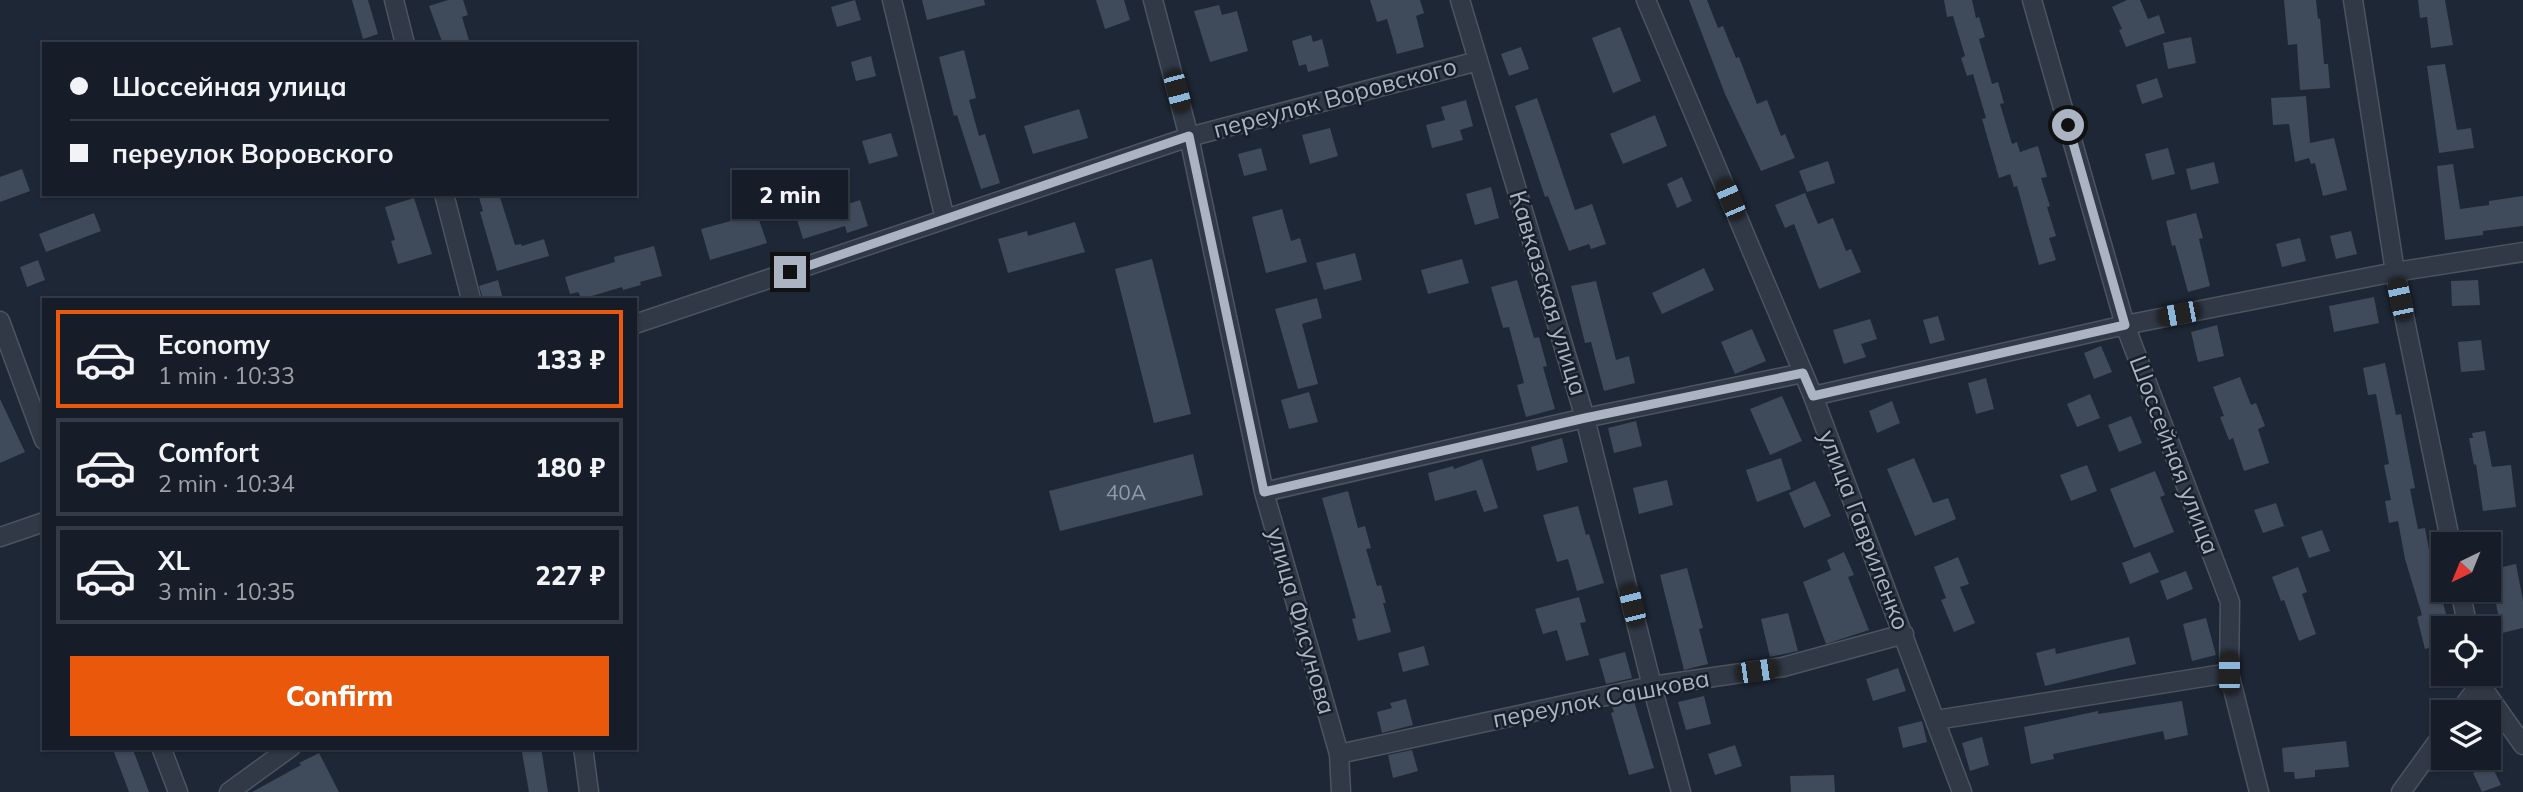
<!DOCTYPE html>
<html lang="en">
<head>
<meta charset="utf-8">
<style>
  body { margin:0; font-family:Mulish,sans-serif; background:#232a34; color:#f1f3f6; height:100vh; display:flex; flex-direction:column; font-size:26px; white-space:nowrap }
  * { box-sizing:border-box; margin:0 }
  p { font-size:23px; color:#9ea2a8 }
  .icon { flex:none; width:38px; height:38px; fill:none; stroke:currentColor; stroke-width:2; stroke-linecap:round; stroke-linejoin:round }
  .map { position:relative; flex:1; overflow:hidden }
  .side { position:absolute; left:42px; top:298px; width:595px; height:452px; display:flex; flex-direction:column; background:#161d28; border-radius:0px; box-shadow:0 2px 5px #0004,0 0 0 2px #353b45 }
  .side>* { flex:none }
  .banner { position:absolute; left:42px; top:42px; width:595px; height:154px; border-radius:0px; box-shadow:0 2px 5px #0004,0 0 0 2px #353b45; display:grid; align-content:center; height:154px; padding:0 28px; background:#161d28 }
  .needle { width:46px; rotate:223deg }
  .controls { position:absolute; left:2431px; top:532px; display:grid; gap:14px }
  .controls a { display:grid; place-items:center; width:70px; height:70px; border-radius:0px; background:#161d28; box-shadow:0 2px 5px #0004,0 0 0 2px #353b45; font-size:35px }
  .end { position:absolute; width:32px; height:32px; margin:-16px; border:9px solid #abb4c3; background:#111; box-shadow:0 0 0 4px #111 }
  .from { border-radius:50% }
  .bubble { position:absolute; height:49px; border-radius:0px; background:#161d28; box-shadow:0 2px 5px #0004,0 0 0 2px #353b45; font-size:23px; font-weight:800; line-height:49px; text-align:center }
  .car { position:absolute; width:21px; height:42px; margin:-21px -10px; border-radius:9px; box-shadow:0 0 5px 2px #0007; background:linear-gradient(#222 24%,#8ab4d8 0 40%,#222 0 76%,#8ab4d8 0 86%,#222 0) }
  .banner b { display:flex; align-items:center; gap:24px; height:66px; font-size:26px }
  .banner b+b { border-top:2px solid #353b45 }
  .banner i { width:18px; height:18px; background:#f1f3f6 }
  ul { padding:12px 0 0; list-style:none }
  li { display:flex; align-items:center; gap:21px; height:98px; margin:0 14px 10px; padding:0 14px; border:4px solid #353b45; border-radius:0px }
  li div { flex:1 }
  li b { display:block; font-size:26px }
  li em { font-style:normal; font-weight:800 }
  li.current { border-color:#ea580c }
  li>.icon { width:63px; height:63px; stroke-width:1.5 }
  .cta { display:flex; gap:14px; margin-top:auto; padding:14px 28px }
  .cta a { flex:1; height:80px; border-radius:0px; background:#ea580c; color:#fff; font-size:28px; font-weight:800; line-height:80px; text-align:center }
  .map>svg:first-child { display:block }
  .building { fill:#3f4a5a }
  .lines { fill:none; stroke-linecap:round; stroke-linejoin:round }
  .street-casing { stroke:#4c5461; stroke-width:21 }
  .street { stroke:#313946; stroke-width:18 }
  .route { stroke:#abb4c3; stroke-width:9 }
  .labels { text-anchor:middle; stroke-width:5; stroke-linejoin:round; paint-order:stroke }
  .number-label { font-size:21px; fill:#909aa9 }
  .street-label { font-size:24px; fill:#abb4c3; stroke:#171f2a }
</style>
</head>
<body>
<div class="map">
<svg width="2523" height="792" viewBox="0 0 2523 792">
  <rect width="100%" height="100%" fill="#1e2735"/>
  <path class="building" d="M352,0H368L378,34L363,39Z
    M448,0H463L468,15L462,17L470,44H443L429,6Z
    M855,0L861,20L837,27L831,7Z
    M922,0H984L985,5L927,20Z
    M1096,0H1124L1130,20L1105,29Z
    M1370,0H1420L1424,13L1416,16L1424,47L1397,54L1387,19L1377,22Z
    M1689,0H1707L1718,28L1723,26L1736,58L1739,57L1757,104L1767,100L1781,136L1785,134L1795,158L1761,171L1725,94Z
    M1944,0H1972L1976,18L1979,17L1985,37L1979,39L1992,84L1998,82L2004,103L2000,104L2012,144L2017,142L2020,152L2038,146L2047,177L2041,178L2050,206L2047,207L2056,236L2049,238L2056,260L2039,265L2017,186L2014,187L2010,174L1999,178L1982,119L1986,118L1973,74L1967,76L1961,58L1965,56L1953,16L1947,17Z
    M2127,0H2140L2148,19L2159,15L2165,33L2126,47L2119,30L2122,29L2112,7Z
    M2284,0H2316L2318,19L2320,18L2324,64H2328L2330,88L2300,90L2297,44L2288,45Z
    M2418,0H2445L2453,45L2431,48L2427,17L2420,18Z
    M1219,5L1222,15L1237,11L1248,51L1210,62L1194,11Z
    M1620,27L1641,81L1613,93L1592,38Z
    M1311,35L1313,42L1322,39L1329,66L1308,72L1306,64L1299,66L1292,41Z
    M2191,37L2196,63L2168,69L2163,43Z
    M1521,47L1529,69L1509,76L1501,54Z
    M964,50L976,98L969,100L979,136L985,134L1000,183L981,189L957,115L954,116L939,57Z
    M871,56L876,76L856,81L851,62Z
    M2445,64L2457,130L2471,128L2474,148L2439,153L2427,66Z
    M2157,78L2163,97L2142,104L2136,85Z
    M2306,96L2310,143L2334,138L2347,190L2323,196L2315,163L2311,164L2309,158L2295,162L2289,124L2273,125L2271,98Z
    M1537,98L1575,210L1592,204L1606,244L1591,249L1589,244L1569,251L1548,196L1545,197L1515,106Z
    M1466,100L1473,126L1460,130L1463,140L1432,148L1426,125L1445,120L1441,107Z
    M1079,109L1088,138L1033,154L1024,126Z
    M1655,115L1667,146L1623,164L1610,134Z
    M1330,128L1338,156L1310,164L1302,135Z
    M891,133L898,156L869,164L862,141Z
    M1261,148L1267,170L1244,176L1238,154Z
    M2168,148L2175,174L2152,180L2145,154Z
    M1828,161L1835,183L1807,192L1799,171Z
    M2214,162L2219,183L2191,190L2186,169Z
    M2453,164L2460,209L2489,205V201L2523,196V226L2483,231V235L2445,240L2437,166Z
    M22,169L30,191L0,202V177Z
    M1682,177L1692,201L1677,208L1667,184Z
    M1491,187L1499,218L1475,225L1466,194Z
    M1805,193L1818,224L1833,218L1846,251L1851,249L1861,272L1819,289L1794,224L1785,228L1775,205Z
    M478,194H499L515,245L521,244L522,246L544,239L549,256L497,271L480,212L483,211Z
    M809,197L815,215L860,200L868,226L847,233L845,226L803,239L792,203Z
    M414,198L432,254L398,264L391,241L395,240L385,207Z
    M1282,209L1291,241L1300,238L1307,262L1266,273L1252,217Z
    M94,213L101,231L46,252L39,234Z
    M2196,213L2203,238L2199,239L2210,286L2188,292L2175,245L2172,246L2166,221Z
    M757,214L767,243L710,260L701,229Z
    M1075,222L1085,252L1008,273L998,239L1027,231L1028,236Z
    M2351,231L2357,254L2336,259L2330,236Z
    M2300,238L2306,261L2282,267L2276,244Z
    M654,246L662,276L640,282L641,285L623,290L622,287L582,299L578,292L570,294L565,277L615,262L614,257Z
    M1355,253L1362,280L1324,290L1316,263Z
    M1152,259L1191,414L1154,423L1115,269Z
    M1462,259L1469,283L1428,294L1421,270Z
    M38,260L45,280L27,287L20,267Z
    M1704,268L1714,290L1662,314L1652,293Z
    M498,280L503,299H483L479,286Z
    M1517,280L1534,338L1539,337L1547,366L1543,367L1555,409L1526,417L1517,385L1524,383L1509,327L1503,328L1491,287Z
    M2478,280L2480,305L2452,306L2451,281Z
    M1596,281L1616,360L1629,356L1635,383L1604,391L1591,342L1585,343L1571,286Z
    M2374,297L2379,323L2334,332L2329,306Z
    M1317,298L1322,318L1302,324L1318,384L1298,389L1275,309Z
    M1938,316L1945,340L1930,344L1923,320Z
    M1870,319L1877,339L1861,344L1866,357L1844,364L1833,330Z
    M2217,325L2224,356L2198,362L2191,332Z
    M1752,329L1766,361L1735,374L1721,342Z
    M2481,340L2485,370L2461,372L2458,342Z
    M2101,346L2112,372L2094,379L2084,353Z
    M2385,363L2396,415L2401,414L2405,436L2415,488L2410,489L2418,529L2425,528L2431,560L2450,628H2443V644L2425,649L2417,617L2422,615L2405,559L2398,521L2389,523L2385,501L2391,500L2384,465L2389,464L2376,394L2368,395L2363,368Z
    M2240,377L2251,405L2256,403L2265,426L2258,429L2269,463L2244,471L2233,438L2229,440L2220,417L2224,416L2213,387Z
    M1986,378L1994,409L1976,414L1968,383Z
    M1309,392L1318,422L1289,429L1281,400Z
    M2090,394L2100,418L2077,427L2067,404Z
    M1782,396L1802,441L1770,455L1750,409Z
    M0,399L25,452L0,463Z
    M1892,401L1900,423L1877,433L1869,411Z
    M2131,416L2142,443L2119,452L2108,425Z
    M1636,421L1642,446L1614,453L1608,428Z
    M2485,431L2492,467L2511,465L2516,507L2483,511L2476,464L2474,465L2469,438H2473L2472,433Z
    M1562,438L1568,462L1537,471L1531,447Z
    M1193,454L1203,495L1060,531L1049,491Z
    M1781,458L1791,489L1757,502L1746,470Z
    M1914,458L1933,503L1948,498L1956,519L1915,536L1887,469Z
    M1482,459L1498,508L1484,512L1476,490L1435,501L1428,473L1453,466L1454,469Z
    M2087,465L2097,491L2071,501L2060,475Z
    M2155,471L2165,495L2160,497L2174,532L2134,548L2110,489Z
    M1667,480L1673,505L1639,514L1633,488Z
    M1815,481L1831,516L1804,528L1789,493Z
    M1348,491L1358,528L1365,526L1371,548L1366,549L1377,586L1381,585L1386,603H1383L1391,632L1358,641L1352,619L1356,618L1322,498Z
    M2276,503L2284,526L2263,533L2254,510Z
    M1578,506L1586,535L1589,534L1604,583L1577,591L1568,559L1557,562L1543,515Z
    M2322,530L2330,551L2309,558L2301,537Z
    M1844,552L1854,575L1848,577L1869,630L1826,644L1803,582L1831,570L1827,560Z
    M2150,552L2159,572L2130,584L2122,563Z
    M1958,557L1969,584L1960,587L1975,623L1954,632L1941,600L1946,598L1934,567Z
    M2516,564L2523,601V628L2502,633L2489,570Z
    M2298,567L2307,592L2302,594L2316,634L2299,641L2284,600L2281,601L2272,577Z
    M1687,568L1703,628L1699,629L1708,664L1684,670L1660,575Z
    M2186,571L2193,589L2167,600L2160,581Z
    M1579,597L1586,622L1580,623L1589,655L1566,661L1557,630L1543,634L1535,609Z
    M1788,613L1798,651L1770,657L1761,619Z
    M2206,618L2216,655L2192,661L2183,624Z
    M2129,637L2136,664L2045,686L2036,653L2055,648L2056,654Z
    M1424,646L1429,665L1403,672L1398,653Z
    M1625,652L1632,678L1606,684L1599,659Z
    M1898,668L1906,691L1873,701L1866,679Z
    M1704,696L1711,724L1686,730L1678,702Z
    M1406,699L1413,725L1382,733L1377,712L1392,708L1390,703Z
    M1634,701L1654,768L1629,775L1611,713L1614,712L1612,706Z
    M2182,701L2188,735L2165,740L2163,731L2053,754L2054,759L2031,764L2024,727L2098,711V714Z
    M1922,721L1927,742L1903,748L1898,727Z
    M1982,737L1989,765L1970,771L1962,743Z
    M2346,741L2349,767L2315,770V777L2295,779L2294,772H2284L2282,748Z
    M1735,745L1742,766L1715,775L1708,754Z
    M112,747H132L149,792H129Z
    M521,747H541L548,792H529Z
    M1412,750L1418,771L1393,778L1388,755Z
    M319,753L339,792H252L301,765L299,763Z
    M2491,764L2501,785L2482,792L2473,773Z
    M1834,775L1835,792H1791L1790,776Z"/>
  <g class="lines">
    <defs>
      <path id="street" d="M394,0L405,44
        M892,0L945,219
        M1153,0L1189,137L1264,492L1339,754L1341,792
        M1460,0L1585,418L1652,686L1681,792
        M1646,0L1813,396L1962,792
        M2032,0L2125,325L2230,602L2229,673L2259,792
        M2353,0L2395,272L2451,544
        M444,194L471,299
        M0,321L44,440
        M635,324L1189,137L1478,61
        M1813,396L2125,325L2395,272L2523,252
        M1264,492L1585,418L1803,373
        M0,537L44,522
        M2460,590L2468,628
        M2478,674L2480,684L2523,745
        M2459,712L2480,684
        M1936,720L2229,673
        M161,747L178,792
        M583,747L589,792
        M1339,754L1652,686L1783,667L1904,634
        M229,792L291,747
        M2401,792L2443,734"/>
    </defs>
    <use href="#street" class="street-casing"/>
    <use href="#street" class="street"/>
  </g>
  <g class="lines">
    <path class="route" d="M790,272L1189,136L1264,492L1585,418L1803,373L1813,396L2125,325L2068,125"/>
  </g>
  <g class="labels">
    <g class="number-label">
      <text x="1126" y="500">40А</text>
    </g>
    <g class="street-label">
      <text transform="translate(1335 98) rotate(-15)" y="8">переулок Воровского</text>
      <text transform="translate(1548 293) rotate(73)" y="8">Кавказская улица</text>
      <text transform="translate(2174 455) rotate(69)" y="8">Шоссейная улица</text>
      <text transform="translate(1864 530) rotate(69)" y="8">улица Гавриленко</text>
      <text transform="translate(1301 621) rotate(74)" y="8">улица Фисунова</text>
      <text transform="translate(1601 699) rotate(-11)" y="8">переулок Сашкова</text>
    </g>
  </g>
</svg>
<div class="controls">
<a><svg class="needle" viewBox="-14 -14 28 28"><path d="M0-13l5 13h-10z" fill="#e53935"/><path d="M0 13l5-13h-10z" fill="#9ea2a8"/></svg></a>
<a><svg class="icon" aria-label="locate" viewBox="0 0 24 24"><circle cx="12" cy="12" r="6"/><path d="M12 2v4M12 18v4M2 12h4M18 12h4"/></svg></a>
<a><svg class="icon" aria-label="layers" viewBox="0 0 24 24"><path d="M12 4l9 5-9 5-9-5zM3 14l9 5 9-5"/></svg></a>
</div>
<i class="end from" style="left:2068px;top:125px"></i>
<i class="end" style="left:790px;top:272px"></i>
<div class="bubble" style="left:732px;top:170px;width:116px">2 min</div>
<i class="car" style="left:1177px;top:91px;rotate:165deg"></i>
<i class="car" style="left:1730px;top:199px;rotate:337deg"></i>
<i class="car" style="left:2400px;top:299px;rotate:348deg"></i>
<i class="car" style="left:2179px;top:314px;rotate:259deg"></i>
<i class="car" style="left:1632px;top:605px;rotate:346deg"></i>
<i class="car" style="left:1757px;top:671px;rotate:82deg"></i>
<i class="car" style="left:2229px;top:673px;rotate:0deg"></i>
<div class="banner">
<b><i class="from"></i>Шоссейная улица</b>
<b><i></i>переулок Воровского</b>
</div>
<section class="side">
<ul>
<li class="current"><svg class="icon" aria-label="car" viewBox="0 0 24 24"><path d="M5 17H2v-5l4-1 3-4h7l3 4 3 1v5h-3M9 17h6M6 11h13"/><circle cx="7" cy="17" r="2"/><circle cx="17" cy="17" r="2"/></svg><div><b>Economy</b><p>1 min · 10:33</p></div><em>133 ₽</em></li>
<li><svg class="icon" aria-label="car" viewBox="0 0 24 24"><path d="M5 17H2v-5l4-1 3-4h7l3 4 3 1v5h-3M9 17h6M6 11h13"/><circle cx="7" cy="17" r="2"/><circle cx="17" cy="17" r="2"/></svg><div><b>Comfort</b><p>2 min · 10:34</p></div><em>180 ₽</em></li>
<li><svg class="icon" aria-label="car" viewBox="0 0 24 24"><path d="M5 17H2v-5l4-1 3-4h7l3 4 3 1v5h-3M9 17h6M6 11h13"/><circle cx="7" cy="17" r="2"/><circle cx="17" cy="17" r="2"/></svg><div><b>XL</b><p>3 min · 10:35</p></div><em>227 ₽</em></li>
</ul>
<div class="cta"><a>Confirm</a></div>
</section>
</div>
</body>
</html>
